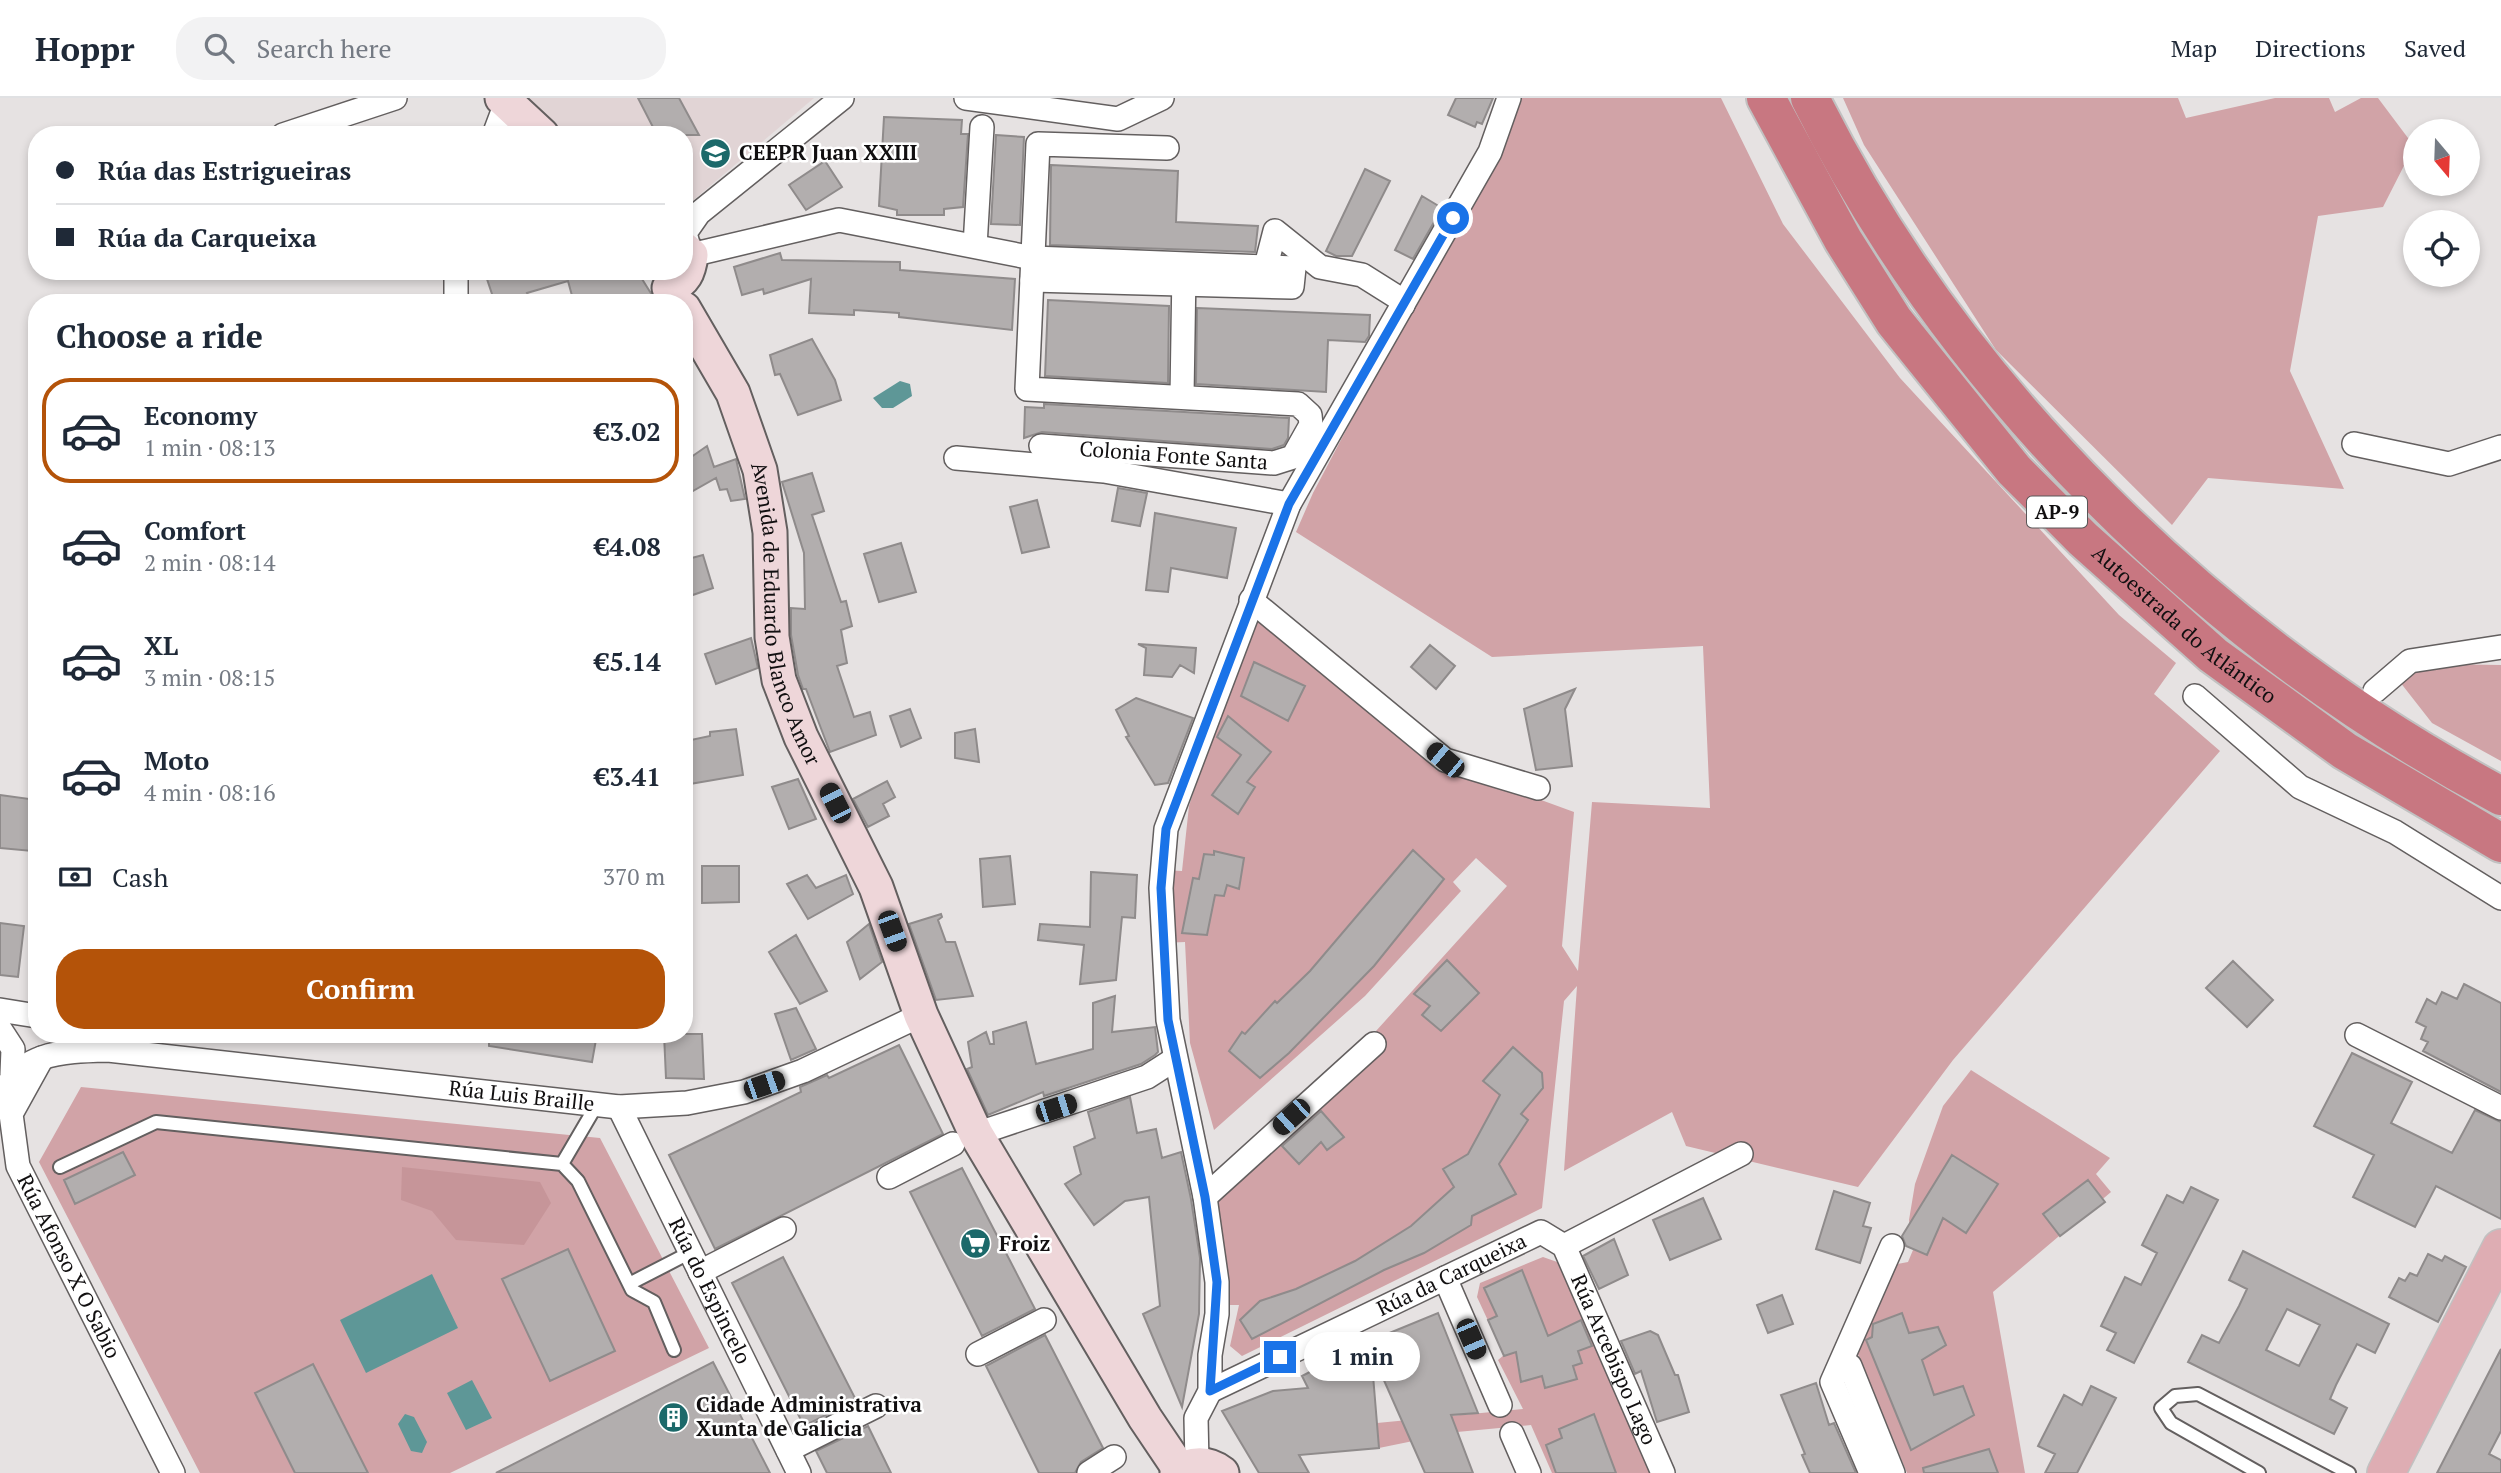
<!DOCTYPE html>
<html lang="en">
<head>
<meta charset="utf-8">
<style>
  body { margin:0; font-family:"PT Serif",serif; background:#f2f2f3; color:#1f2937; height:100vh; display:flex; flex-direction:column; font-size:26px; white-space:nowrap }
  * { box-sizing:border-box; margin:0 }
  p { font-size:23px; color:#747a83 }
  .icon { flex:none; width:38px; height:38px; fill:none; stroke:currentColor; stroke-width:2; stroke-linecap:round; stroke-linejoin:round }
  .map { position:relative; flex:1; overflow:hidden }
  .panel { position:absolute; left:28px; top:196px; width:665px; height:749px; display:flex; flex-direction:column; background:#fff; border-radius:28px; box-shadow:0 4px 10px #0003 }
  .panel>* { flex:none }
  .top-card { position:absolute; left:28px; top:28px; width:665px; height:154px; border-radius:28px; box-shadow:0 4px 10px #0003; display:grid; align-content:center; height:154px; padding:0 28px; background:#fff }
  .needle { width:46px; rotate:161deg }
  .fabs { position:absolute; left:2403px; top:21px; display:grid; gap:14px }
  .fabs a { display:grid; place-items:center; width:77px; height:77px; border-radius:50%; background:#fff; box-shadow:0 4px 10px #0003; font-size:35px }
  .end { position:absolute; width:32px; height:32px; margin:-16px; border:9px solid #1a73e8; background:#fff; box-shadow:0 0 0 4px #fff }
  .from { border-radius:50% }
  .bubble { position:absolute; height:49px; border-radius:24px; background:#fff; box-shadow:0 4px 10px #0003; font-size:23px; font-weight:700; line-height:49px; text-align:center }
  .car { position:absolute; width:21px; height:42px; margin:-21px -10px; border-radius:9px; box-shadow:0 0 5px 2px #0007; background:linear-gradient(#222 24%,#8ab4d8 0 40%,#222 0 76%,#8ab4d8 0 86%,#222 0) }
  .top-card b { display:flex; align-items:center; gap:24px; height:66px; font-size:26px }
  .top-card b+b { border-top:2px solid #e0e1e3 }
  .top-card i { width:18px; height:18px; background:#1f2937 }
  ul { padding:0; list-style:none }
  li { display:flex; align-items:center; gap:21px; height:105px; margin:0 14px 10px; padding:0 14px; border:4px solid transparent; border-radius:28px }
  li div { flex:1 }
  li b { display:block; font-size:26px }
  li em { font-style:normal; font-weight:700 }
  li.selected { border-color:#b45309 }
  li>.icon { width:63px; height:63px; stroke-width:1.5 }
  h2 { padding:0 28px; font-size:32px; line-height:84px }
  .pay { display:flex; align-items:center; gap:18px; height:77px; padding:0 28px; font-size:26px }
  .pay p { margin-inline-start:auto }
  .button { display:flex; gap:14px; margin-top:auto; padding:14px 28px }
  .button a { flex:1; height:80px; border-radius:28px; background:#b45309; color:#fff; font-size:28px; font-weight:700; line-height:80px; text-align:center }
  header { display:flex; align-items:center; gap:42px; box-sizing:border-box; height:98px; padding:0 35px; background:#fff; border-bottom:2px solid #e0e1e3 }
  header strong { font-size:33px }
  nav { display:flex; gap:38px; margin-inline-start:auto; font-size:24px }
  .search { width:490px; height:63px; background:#f2f2f3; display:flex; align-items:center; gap:18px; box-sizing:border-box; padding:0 24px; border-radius:28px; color:#747a83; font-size:26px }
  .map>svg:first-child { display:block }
  .built { fill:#e1d4d5 }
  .green { fill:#d1a3a7 }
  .forest { fill:#c69599 }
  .water { fill:#5e9797 }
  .building { fill:#b2aeae; stroke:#8f8b8b; stroke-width:2; fill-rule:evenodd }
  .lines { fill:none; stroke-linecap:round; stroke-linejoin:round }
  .lane-casing { stroke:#635f5f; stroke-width:16 }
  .street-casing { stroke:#635f5f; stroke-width:26 }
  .secondary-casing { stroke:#635f5f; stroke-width:37 }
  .primary-casing { stroke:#c1c1c1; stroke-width:40 }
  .highway-casing { stroke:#c1c1c1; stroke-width:42 }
  .lane { stroke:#fff; stroke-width:12 }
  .street { stroke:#fff; stroke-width:23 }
  .secondary { stroke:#eed6d9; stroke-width:33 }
  .primary { stroke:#deadb3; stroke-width:37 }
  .highway { stroke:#c87781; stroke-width:38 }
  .route { stroke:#1a73e8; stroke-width:9 }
  .labels { text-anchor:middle; stroke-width:5; stroke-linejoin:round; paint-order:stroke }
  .shield { fill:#fff; stroke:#585758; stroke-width:2 }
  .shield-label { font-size:19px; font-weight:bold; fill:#110f10 }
  .poi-label { font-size:21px; font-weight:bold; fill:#110f10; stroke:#fff; text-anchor:start }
  .street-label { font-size:21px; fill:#110f10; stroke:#fff }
</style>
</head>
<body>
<header>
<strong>Hoppr</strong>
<div class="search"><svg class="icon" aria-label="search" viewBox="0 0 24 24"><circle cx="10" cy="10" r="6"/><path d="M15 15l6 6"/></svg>Search here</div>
<nav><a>Map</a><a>Directions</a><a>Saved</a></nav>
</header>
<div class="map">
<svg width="2501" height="1375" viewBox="0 0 2501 1375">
  <rect width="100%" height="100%" fill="#e6e2e2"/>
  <path class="built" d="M526,0H814L684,110V37H564Z"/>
  <path class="green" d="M1521,0H1721L1783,126L1900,280L2119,517L2176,565L2154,596L2220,653L1953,962L1858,1089L1686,1048L1672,1014L1564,1073L1577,888L1564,903L1542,1110L1242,1258L1230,1248L1239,1207H1227L1215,1098L1385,943L1376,933L1507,788L1476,760L1453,784L1461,793L1365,898L1214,1032L1190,945L1185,844L1162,845L1163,772L1182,773L1189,708L1249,526L1258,522L1429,661L1574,714L1562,848L1578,873L1592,704L1710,710L1703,548L1492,559L1296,434L1313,395Z
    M1843,0H2178L2186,20L2275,0H2329L2335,14L2361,0H2378L2414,48L2383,109L2318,118L2290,273L2344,391L2208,380L2172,427L1996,252L1864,47Z
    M2428,566L2501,567V663L2432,625L2400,584Z
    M1971,972L2110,1060L2096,1076L2111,1094L1993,1194L2025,1375H1907L1855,1249L1892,1167L1908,1164L1913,1152L1909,1122L1915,1086L1943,1008Z
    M81,989L600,1040L709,1250L450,1375H200L39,1064Z
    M1543,1159L1560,1165L1654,1375H1552L1531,1327L1457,1334L1379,1350L1377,1325L1523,1311L1498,1262L1504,1257L1477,1199L1480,1185Z"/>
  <path class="forest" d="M402,1069L540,1084L551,1105L524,1147L456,1142L432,1113L401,1102Z"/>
  <path class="water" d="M900,283L910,286L912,298L893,310H882L873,300Z
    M432,1176L458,1230L366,1275L340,1222Z
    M472,1282L492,1320L466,1332L447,1295Z
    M405,1316L414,1319L427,1344L422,1355L411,1353L398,1326Z"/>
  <path class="building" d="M638,0H679L699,37H657Z
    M1456,0H1493L1482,26L1477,24L1475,29L1448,17Z
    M884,19L962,22L961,36H968L963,109L944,111V117H897V112L879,108Z
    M996,37L1024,39L1020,127L991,126Z
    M825,63L842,89L806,112L789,87Z
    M1051,67L1178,73L1176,124L1258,128L1255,154L1050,147Z
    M1365,71L1390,83L1352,158H1336L1326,153Z
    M1422,98L1442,110L1413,161L1395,152Z
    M780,155L782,162L900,164V172L1015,181L1012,232L899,219V215L854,212V217L809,215L811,181L764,196L763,191L742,197L734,169Z
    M498,173H637L657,205H574L568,183L527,195L531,205H495L486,178Z
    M1048,202L1169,208L1168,285L1045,278Z
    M1197,210L1370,217L1369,238L1365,244L1328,242L1326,294L1196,286Z
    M812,241L835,282L841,302L798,317L780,276L775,277L770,257Z
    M1044,306L1289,320L1288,340L1284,347L1272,351L1042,334L1024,340L1025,309L1044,310Z
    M707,348L714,369L736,361L745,401L731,403L727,391L720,392L716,380L684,398V364Z
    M812,375L824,413L812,417L841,504L846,503L852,528L841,532L847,565L837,568L854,619L870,614L876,637L830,654L806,591H803L798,577L791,537V510L805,511L804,455L782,384Z
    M1118,390L1147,395L1140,428L1112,423Z
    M1037,402L1049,449L1022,455L1010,409Z
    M1155,415L1236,430L1227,480L1171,470L1168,494L1146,492Z
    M901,445L916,494L879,504L864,456Z
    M703,457L713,490L684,500V462Z
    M751,540L758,570L716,586L705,556Z
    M1138,546L1196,550L1194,575L1180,567L1172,579L1144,577L1146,550Z
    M1430,547L1455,568L1436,591L1411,569Z
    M1254,564L1305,588L1288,623L1241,598Z
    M1575,591L1565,611L1572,668L1536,672L1524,611Z
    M1136,600L1193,620L1168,685L1155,687L1126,639L1129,638L1116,612Z
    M910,611L921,640L901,649L890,618Z
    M1228,618L1271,654L1247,684L1255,689L1238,716L1212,697L1241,657L1217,639Z
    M736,631L743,677L684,687L686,643L710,638V634Z
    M975,631L979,664L955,660V635Z
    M798,681L816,721L789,731L772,689Z
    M887,683L895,699L883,706L889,718L868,729L853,701Z
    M0,697L37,702L32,753L0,750Z
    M1413,752L1444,781L1374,868L1289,955L1260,980L1229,953L1242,934L1245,936L1275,903L1277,905L1310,873Z
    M1214,753L1244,760L1239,791L1227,787L1224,798L1215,797L1207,837L1182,835L1193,780L1199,781L1204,756L1214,757Z
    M1010,758L1015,806L983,809L980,761Z
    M702,768H739V804L702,805Z
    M1091,774L1137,777L1135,820L1122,819L1116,882L1080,886L1084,847L1038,842L1040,826L1090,829Z
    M807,777L816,790L846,777L853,796L808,821L787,786Z
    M941,816L942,819L938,822L946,844H955L973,898L936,902L909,826Z
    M0,825L24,828L18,879L0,877Z
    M869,826L882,864L860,881L847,844Z
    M796,837L827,893L800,906L769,854Z
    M1447,862L1479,895L1441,933L1422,917L1430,908L1414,896Z
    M2233,863L2273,902L2247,929L2206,890Z
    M2464,886L2501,905V994L2423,953L2428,944L2421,941L2426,929L2416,924L2427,901L2436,906L2442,894L2457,901Z
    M1115,898L1112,934L1155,929L1158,954L1155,957L1141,966L1044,998L1043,994L988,1017L967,971L972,969L968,944L986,934L990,946H994L993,934L1026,924L1036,966L1093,951V905Z
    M796,910L816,951L791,962L775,916Z
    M489,936H597L592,964L489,948Z
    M664,936H702L704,981L666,980Z
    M899,947L943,1036L715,1151L669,1057L801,994L800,989L827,977L829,980Z
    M1513,949L1542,975L1543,990L1521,1016L1528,1022L1499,1066L1516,1096L1472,1118L1471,1127L1424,1155L1384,1172L1252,1241L1240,1222L1260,1203L1296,1191L1355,1163L1411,1128L1454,1089L1443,1071L1468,1056L1500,997L1483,983Z
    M2352,955L2412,984L2391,1025L2452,1055L2475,1012L2501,1024V1121L2436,1088L2415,1129L2353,1099L2374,1057L2314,1028Z
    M1130,999L1137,1035L1156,1031L1162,1060L1181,1054L1191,1101L1200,1160L1199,1216L1182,1309L1143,1216L1160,1208L1149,1099L1125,1103L1094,1127L1065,1086L1081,1076L1074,1049L1095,1040L1088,1014Z
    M1321,1013L1344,1039L1327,1052L1321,1044L1299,1066L1282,1048Z
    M123,1054L135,1077L75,1106L64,1082Z
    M1952,1057L1998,1086L1966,1135L1943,1120L1927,1157L1906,1148L1902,1138Z
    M962,1070L1035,1211L982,1238L910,1094Z
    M2088,1082L2105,1104L2060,1138L2043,1116Z
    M2191,1089L2218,1102L2134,1265L2107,1252L2116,1235L2101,1228L2125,1179L2141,1187L2157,1155L2142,1147L2167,1097L2183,1105Z
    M1834,1093L1870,1105L1863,1128L1871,1130L1860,1165L1816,1151Z
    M1703,1100L1721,1141L1670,1162L1653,1122Z
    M1614,1141L1628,1177L1599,1191L1583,1158Z
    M568,1151L615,1253L550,1283L502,1181Z
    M2243,1153L2389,1226L2375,1255L2357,1246L2336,1287L2330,1301L2347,1310L2334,1336L2188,1264L2202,1237L2219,1245L2239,1208L2247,1191L2229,1182ZM2287,1211L2320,1227L2299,1268L2266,1252Z
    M2428,1156L2442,1163L2445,1158L2466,1169L2438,1224L2389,1199L2399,1180L2405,1183L2410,1175L2417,1178Z
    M783,1159L856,1302L804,1328L732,1185Z
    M1522,1172L1548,1238L1581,1222L1592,1248L1578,1253L1582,1265L1573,1268L1577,1281L1545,1290L1542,1278L1521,1284L1516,1254L1504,1258L1488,1222L1497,1218L1484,1190Z
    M1782,1197L1793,1226L1768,1235L1757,1207Z
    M1438,1215L1478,1315L1451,1317L1473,1375H1425L1371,1253L1379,1350L1299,1357L1309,1375H1259L1222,1313L1273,1293L1308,1290L1302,1278L1370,1243Z
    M1902,1215L1909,1235L1938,1229L1946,1247L1922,1262L1934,1297L1963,1288L1974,1317L1911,1352L1866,1242L1872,1239L1873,1226Z
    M1650,1233L1658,1237L1675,1277H1678L1689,1314L1657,1324L1641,1273L1635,1276L1621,1243Z
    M1045,1237L1103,1350L1081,1364L1075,1375H1039L986,1268Z
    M2501,1251V1333L2489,1356L2501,1362V1375H2437Z
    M713,1264L770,1375H496Z
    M313,1266L368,1375H295L255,1295Z
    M1816,1285L1829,1327L1834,1325L1856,1375H1810L1802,1357L1805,1356L1781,1297Z
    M2091,1288L2116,1300L2077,1375H2045L2055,1356L2038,1348L2064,1297L2082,1307Z
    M1594,1316L1616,1375H1556L1546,1347L1562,1340L1559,1331Z
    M868,1328L891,1375H827L816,1353Z
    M1989,1351L1998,1375H1924L1923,1370Z"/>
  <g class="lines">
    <defs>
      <path id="lane" d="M562,1066L596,1008
        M60,1069L156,1024L562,1066L578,1083L632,1192L654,1204L674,1252
        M629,1186L691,1154
        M2259,1375L2171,1325L2161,1310L2175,1298L2198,1296L2349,1375"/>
      <g id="street">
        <path d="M842,0L699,115L685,135L691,157L839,122L1033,160L1294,170L1292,189L1032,182"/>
        <path d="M966,0L1118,21L1162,0"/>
        <path d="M283,37L395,0"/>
        <path d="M494,37L506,5"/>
        <path d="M975,148L982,29"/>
        <path d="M1266,168L1275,133L1320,169L1362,177L1397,199L1403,207"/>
        <path d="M456,205V173"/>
        <path d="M1182,298L1184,172"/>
        <path d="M2354,346L2449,366L2501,349"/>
        <path id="s1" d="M1041,348L1274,365L1293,359L1311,327L1310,317L1298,306L1027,291L1038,46L1167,50"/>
        <path d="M956,360L1104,373L1289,406"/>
        <path d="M1251,502L1445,662L1538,690"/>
        <path d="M2375,593L2410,563L2501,549"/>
        <path d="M2195,598L2300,689L2395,734L2501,800"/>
        <path d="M0,912L37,918"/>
        <path d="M0,931L13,951L12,976"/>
        <path d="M2357,937L2501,1010"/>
        <path id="s2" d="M42,960L11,1016L18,1068L173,1375"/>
        <path id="s3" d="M0,1006C14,954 62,953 108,952L619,1009L687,1005L744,994L803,973L921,917"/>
        <path id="s4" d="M619,1009L799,1375"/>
        <path d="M976,1036L1147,979L1175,961"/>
        <path d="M889,1079L953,1046"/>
        <path d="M1205,1099L1374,946"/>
        <path d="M1564,1148L1741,1056"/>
        <path d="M700,1174L784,1131"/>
        <path d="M1445,1180L1500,1307"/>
        <path d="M978,1256L1044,1222"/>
        <path d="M1850,1268L1893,1375"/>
        <path id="s5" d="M1210,1293L1541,1134L1564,1148L1663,1375"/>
        <path d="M1512,1336L1529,1375"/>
        <path d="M788,1352L876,1308"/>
        <path d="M1197,1366L1196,1320L1210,1293V1257L1217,1216V1184L1205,1099L1168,922L1161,790L1166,731L1289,406L1490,54L1509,0"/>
        <path d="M1089,1375L1114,1359"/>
        <path d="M1871,1375L1832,1284L1892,1148"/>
      </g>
      <g id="secondary">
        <path d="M502,0L542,37"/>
        <path d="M669,190C685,183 689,174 691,157L684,151"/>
        <path id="s6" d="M684,211L733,295L760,372L770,434L772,539L779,582L801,639L876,789L921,917L976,1036L1145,1320L1180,1372"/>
        <path d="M1177,1375C1191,1364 1208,1364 1222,1375"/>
      </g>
      <path id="primary" d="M2386,1375L2501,1150"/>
      <g id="highway">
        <path id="s7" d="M1766,0L1843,142L1894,223L2014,372L2083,441L2213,557L2345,653L2501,745"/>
        <path d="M1810,0C1956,294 2212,544 2501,698"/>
      </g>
    </defs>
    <use href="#lane" class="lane-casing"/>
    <use href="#street" class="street-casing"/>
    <use href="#secondary" class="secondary-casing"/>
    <use href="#primary" class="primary-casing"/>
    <use href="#highway" class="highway-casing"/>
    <use href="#lane" class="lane"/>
    <use href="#street" class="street"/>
    <use href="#secondary" class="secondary"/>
    <use href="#primary" class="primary"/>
    <use href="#highway" class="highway"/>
  </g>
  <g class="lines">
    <path class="route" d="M1280,1259L1210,1293L1217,1184L1205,1099L1168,922L1161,790L1166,731L1289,406L1453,120"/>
  </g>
  <defs>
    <symbol id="school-disc" viewBox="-11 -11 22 22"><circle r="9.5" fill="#1c696a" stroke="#fff"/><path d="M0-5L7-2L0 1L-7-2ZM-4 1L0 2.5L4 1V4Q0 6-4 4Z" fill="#fff"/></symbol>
    <symbol id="supermarket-disc" viewBox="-11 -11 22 22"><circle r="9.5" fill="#1c696a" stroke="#fff"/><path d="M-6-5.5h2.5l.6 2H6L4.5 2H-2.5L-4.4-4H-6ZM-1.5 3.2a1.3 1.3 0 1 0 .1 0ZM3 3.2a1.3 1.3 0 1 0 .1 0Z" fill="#fff"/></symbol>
    <symbol id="building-disc" viewBox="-11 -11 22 22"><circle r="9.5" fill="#1c696a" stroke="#fff"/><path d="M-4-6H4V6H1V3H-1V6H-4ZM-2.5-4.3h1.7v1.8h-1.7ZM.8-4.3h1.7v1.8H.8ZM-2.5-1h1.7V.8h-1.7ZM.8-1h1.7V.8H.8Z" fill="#fff"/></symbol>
  </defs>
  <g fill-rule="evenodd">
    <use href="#school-disc" x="698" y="38" width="35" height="35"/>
    <use href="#supermarket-disc" x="958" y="1128" width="35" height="35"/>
    <use href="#building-disc" x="656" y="1302" width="35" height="35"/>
  </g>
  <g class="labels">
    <rect class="shield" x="2027" y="398.5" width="60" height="31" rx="5"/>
    <g class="shield-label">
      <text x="2057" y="421">AP-9</text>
    </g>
    <g class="poi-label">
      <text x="739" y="62">CEEPR Juan XXIII</text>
      <text x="999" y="1153">Froiz</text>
      <text x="696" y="1314">Cidade Administrativa<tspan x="696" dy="24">Xunta de Galicia</tspan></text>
    </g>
    <g class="street-label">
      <text dy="7" stroke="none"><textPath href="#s1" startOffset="133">Colonia Fonte Santa</textPath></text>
      <text dy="7" stroke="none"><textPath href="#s6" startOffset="326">Avenida de Eduardo Blanco Amor</textPath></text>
      <text dy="7" stroke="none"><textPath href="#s7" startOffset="679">Autoestrada do Atlántico</textPath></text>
      <text dy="7" stroke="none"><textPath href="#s3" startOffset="548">Rúa Luis Braille</textPath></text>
      <text dy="7" stroke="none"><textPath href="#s2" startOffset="229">Rúa Afonso X O Sabio</textPath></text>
      <text dy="7" stroke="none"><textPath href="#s5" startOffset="268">Rúa da Carqueixa</textPath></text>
      <text dy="7" stroke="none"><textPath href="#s4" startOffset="205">Rúa do Espincelo</textPath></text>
      <text dy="7" stroke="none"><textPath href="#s5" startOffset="518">Rúa Arcebispo Lago</textPath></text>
    </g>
  </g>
</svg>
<div class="fabs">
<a><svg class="needle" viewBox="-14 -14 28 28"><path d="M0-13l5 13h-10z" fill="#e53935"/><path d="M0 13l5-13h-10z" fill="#747a83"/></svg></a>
<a><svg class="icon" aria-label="locate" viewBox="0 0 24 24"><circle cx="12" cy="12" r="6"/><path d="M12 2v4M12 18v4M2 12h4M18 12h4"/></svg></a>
</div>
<i class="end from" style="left:1453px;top:120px"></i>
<i class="end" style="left:1280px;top:1259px"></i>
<div class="bubble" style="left:1304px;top:1234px;width:116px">1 min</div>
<i class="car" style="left:1445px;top:662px;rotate:310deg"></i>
<i class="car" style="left:835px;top:705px;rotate:333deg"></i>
<i class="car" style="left:892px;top:833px;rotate:160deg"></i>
<i class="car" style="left:764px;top:987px;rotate:71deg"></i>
<i class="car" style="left:1056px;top:1010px;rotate:72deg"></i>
<i class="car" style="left:1291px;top:1019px;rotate:228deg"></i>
<i class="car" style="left:1471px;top:1241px;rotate:157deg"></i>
<div class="top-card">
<b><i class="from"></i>Rúa das Estrigueiras</b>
<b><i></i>Rúa da Carqueixa</b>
</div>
<section class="panel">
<h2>Choose a ride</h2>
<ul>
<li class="selected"><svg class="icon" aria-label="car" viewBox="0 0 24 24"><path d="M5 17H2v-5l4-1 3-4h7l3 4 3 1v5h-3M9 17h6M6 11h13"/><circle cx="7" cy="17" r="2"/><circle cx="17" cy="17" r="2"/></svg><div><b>Economy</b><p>1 min · 08:13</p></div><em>€3.02</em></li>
<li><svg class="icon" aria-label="car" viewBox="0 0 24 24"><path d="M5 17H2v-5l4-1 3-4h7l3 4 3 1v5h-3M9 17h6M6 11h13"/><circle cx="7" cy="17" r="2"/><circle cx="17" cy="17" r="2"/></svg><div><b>Comfort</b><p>2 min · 08:14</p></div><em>€4.08</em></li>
<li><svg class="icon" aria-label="car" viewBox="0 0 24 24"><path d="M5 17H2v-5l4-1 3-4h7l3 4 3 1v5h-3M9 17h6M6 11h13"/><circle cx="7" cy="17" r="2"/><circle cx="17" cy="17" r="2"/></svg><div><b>XL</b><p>3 min · 08:15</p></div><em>€5.14</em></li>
<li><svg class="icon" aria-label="car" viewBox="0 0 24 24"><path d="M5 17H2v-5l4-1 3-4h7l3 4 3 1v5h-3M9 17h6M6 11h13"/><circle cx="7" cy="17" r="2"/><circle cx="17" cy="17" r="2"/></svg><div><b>Moto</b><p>4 min · 08:16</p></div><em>€3.41</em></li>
</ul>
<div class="pay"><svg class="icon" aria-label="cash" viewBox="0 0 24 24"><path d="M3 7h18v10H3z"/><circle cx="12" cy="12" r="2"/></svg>Cash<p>370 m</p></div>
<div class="button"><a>Confirm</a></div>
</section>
</div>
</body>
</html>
